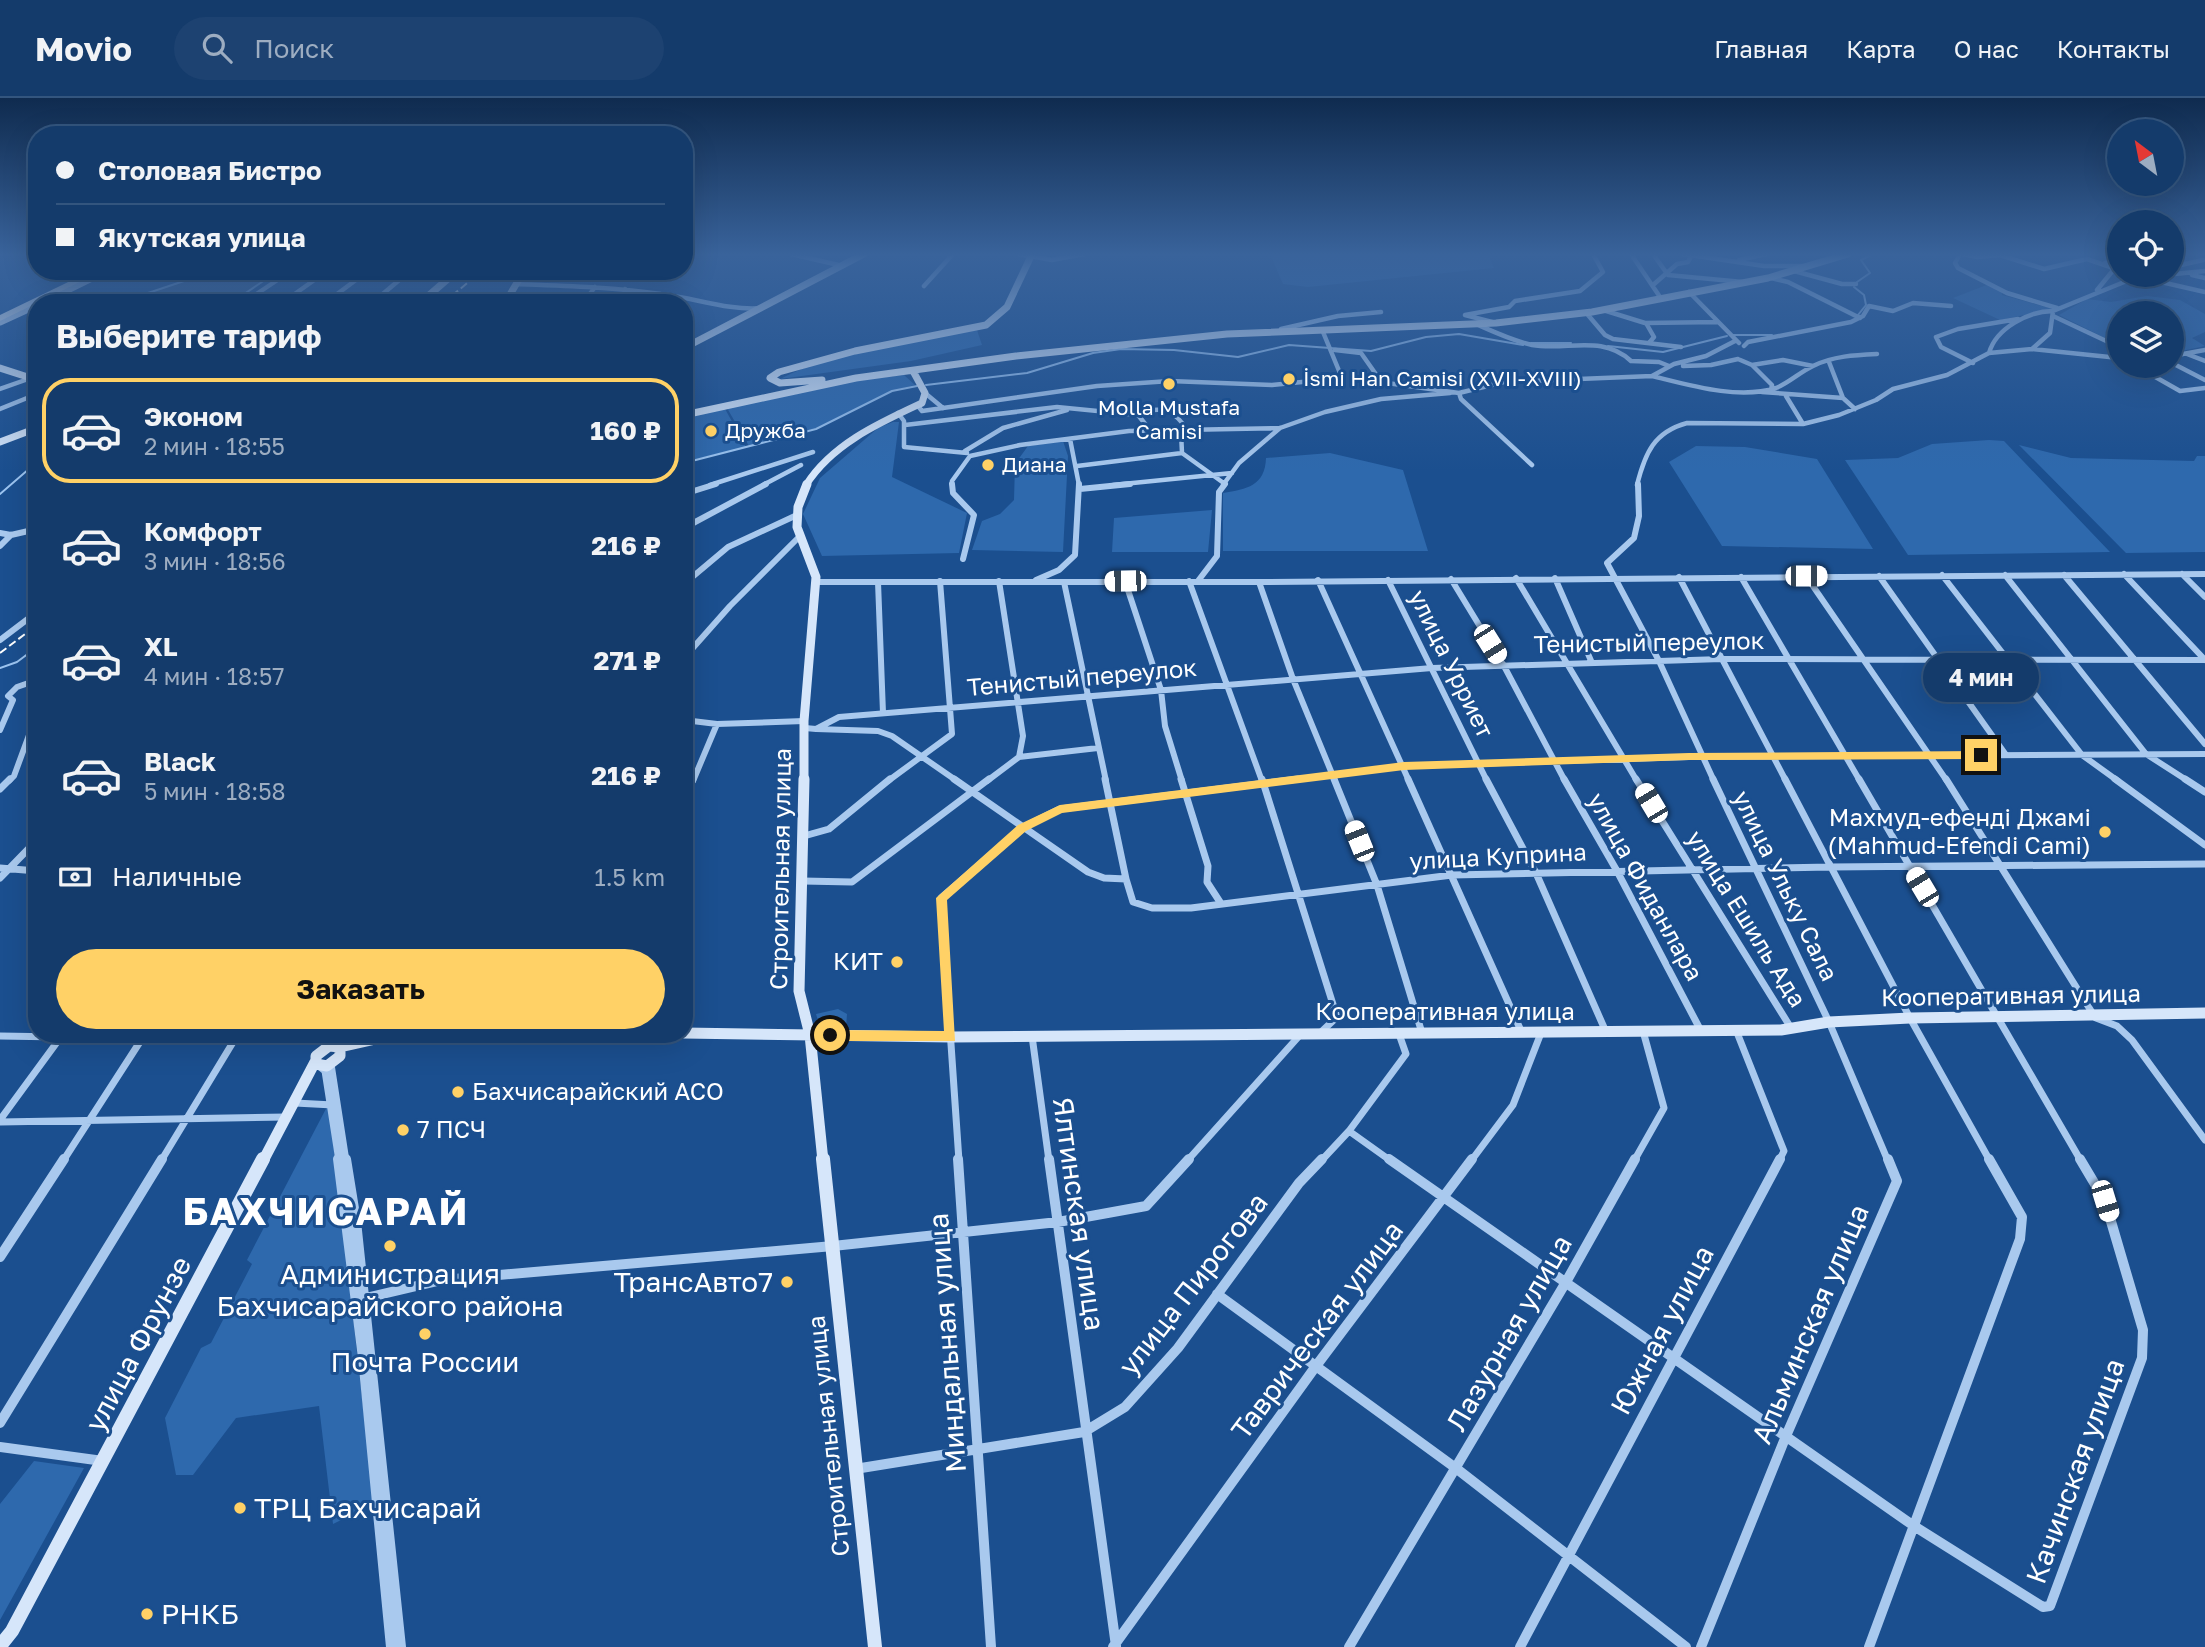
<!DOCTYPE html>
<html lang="ru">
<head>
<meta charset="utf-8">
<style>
  body { margin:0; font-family:"Golos Text",sans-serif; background:#1d4271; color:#f1f3f6; height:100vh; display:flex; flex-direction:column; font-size:26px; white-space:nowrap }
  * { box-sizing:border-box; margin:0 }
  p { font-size:23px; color:#9dadc1 }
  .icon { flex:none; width:38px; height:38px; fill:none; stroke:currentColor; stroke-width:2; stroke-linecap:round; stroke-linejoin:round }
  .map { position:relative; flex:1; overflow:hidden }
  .sheet { position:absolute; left:28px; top:196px; width:665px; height:749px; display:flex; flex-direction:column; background:#143b6b; border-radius:28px; box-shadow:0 7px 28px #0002,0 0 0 2px #33557e }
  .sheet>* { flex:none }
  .guide { position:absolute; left:28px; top:28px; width:665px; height:154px; border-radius:28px; box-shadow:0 7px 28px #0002,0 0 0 2px #33557e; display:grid; align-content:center; height:154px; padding:0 28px; background:#143b6b }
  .needle { width:46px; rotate:328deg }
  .fabs { position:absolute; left:2107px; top:21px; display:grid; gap:14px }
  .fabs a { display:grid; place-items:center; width:77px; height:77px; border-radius:50%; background:#143b6b; box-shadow:0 7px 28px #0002,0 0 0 2px #33557e; font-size:35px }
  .end { position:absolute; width:32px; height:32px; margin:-16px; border:9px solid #ffd166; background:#111; box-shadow:0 0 0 4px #111 }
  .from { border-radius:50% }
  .bubble { position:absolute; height:49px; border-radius:24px; background:#143b6b; box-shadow:0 7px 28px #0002,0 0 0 2px #33557e; font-size:23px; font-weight:700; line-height:49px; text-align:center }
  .car { position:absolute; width:21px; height:42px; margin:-21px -10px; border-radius:9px; box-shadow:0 0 5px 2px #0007; background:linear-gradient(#fff 24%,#345 0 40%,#fff 0 76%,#345 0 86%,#fff 0) }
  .guide b { display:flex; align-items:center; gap:24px; height:66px; font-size:26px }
  .guide b+b { border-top:2px solid #33557e }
  .guide i { width:18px; height:18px; background:#f1f3f6 }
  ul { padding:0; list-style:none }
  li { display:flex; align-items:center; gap:21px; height:105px; margin:0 14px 10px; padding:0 14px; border:4px solid transparent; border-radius:28px }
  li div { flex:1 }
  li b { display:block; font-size:26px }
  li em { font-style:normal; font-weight:700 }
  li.active { border-color:#ffd166 }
  li>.icon { width:63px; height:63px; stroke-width:1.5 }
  h2 { padding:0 28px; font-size:32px; line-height:84px }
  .pay { display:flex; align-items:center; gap:18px; height:77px; padding:0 28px; font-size:26px }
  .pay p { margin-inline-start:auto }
  .button { display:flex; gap:14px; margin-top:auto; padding:14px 28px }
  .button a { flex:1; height:80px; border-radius:42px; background:#ffd166; color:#111; font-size:28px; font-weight:700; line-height:80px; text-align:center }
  header { display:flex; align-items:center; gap:42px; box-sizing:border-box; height:98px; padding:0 35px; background:#143b6b; border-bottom:2px solid #33557e }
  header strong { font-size:33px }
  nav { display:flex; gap:38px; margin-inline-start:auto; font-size:24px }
  .search { width:490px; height:63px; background:#1d4271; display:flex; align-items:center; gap:18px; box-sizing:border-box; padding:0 24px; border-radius:38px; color:#9dadc1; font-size:26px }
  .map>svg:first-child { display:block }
  .green { fill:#2e69ad }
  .water { fill:#3c6290; stroke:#9cc4f0; stroke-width:2 }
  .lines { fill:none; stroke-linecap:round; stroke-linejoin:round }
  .stream { stroke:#9cc4f0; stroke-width:2 }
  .street-far3 { stroke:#a9c9ee; stroke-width:4.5 }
  .street-far2 { stroke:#a9c9ee; stroke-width:6 }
  .street-far1 { stroke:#a9c9ee; stroke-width:7 }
  .street { stroke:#a9c9ee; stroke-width:10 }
  .secondary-far3 { stroke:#d6e6fa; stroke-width:7 }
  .secondary-far2 { stroke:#d6e6fa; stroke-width:9 }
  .secondary-far1 { stroke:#d6e6fa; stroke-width:11 }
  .secondary { stroke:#d6e6fa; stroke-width:14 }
  .highway { fill:#fff; fill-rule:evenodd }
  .rail { stroke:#fff; stroke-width:2; stroke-dasharray:8 3.5; stroke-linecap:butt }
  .route { fill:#ffd166 }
  .poi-dot { fill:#ffd166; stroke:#1b4f8f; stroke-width:2.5 }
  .labels { text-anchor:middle; stroke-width:6; stroke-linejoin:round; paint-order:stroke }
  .far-poi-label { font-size:21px; fill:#fff; stroke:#1b4f8f; text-anchor:start }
  .street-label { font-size:24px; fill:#fff; stroke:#1b4f8f }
  .poi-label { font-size:24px; fill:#fff; stroke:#1b4f8f; text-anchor:end }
  .near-street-label { font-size:28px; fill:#fff; stroke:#1b4f8f }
  .near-poi-label { font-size:28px; fill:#fff; stroke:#1b4f8f }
  .near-district-label { font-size:38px; font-weight:bold; letter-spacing:2px; fill:#fff; stroke:#1b4f8f }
</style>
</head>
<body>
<header>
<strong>Movio</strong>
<div class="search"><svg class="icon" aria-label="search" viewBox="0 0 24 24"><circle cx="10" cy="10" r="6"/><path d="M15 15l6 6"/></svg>Поиск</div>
<nav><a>Главная</a><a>Карта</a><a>О нас</a><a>Контакты</a></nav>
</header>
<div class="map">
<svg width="2205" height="1549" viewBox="0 0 2205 1549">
  <rect width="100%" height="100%" fill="#1b4f8f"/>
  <path class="green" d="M1270,156H1488L1494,170L1308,189L1283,186Z
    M1989,186L2001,191L2002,197L2053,211L2000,222L1953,200Z
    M2147,198L2180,202L2205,216V234L2192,240L2205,248L2172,255V215H2119V247L2059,217L2087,201L2111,204Z
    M977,232L982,247L911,263L780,281C840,250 911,244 977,232Z
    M904,277L915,287L891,293L816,330L749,348L727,310L844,284Z
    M724,309L746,349L684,364V318Z
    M893,324H899L892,379L967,415L959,455L822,458L803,416L820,380L878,330Z
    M1989,342L2004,343L2110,454L1908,457L1845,362L1898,360L1932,346Z
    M1063,343L1068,358L1063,454L972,452L982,423L1000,416L1014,402L1015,366L1028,348Z
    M2019,347L2071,360L2194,363L2197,358H2205V454L2126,455Z
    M1696,348L1745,349L1817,361L1873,451L1722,448L1669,364Z
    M1330,355L1403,372L1428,453H1223V395C1247,391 1265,388 1266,360Z
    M1212,412L1208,454H1112L1114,420Z
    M838,911L847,916L846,930L842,933L819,926L816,916Z
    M329,1005L374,1406L333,1426L319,1308L236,1320L193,1377H176L165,1320L201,1250L211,1245L252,1166L247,1162Z
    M34,1363L84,1370L0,1522V1406Z"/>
  <path class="water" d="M214,173H278L231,205H118Z"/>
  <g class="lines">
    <path class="stream" d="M1857,184L1870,175L1861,162L1873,156
      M1854,189L1864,197L1866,207L1858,217
      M1732,237H1772
      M1531,245H1571
      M1608,248L1663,254L1727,238
      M926,287L1027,275L1093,255L1121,251L1174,252L1238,259L1289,247L1371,253L1426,239L1459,236L1523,247
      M684,365L816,331L892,293L917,288
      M0,396L37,364
      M0,570L17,564L37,549"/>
    <path class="street-far3" d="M791,156L843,168
      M1018,156L1052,162L1084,156
      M1631,156L1660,199
      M1653,156L1668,177L1743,184
      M1683,156L1764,168H1805
      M1960,156L1955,165L1958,170L2007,195L2057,210
      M1963,156L1977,159L2000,157L2044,171L2087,161L2119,172
      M2172,157L2178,156
      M1739,162L1766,156
      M2105,165L2119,164
      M2172,169L2203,162
      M1794,173L1842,186H1856
      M2192,177L2205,180
      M1771,180L1788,184L1860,220
      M2148,181L2205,194
      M516,186C565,188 613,189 661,196C695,200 729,213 762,210
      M1653,187L1677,166L1688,164L1691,158
      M924,188L953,156
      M2097,192L2115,170
      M1689,194L1739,245
      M243,205L291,173
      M282,205L327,173
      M325,205L368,173
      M372,205L410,173
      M583,205L595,189
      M617,205L625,191
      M1603,212L1645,225L1718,224
      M1588,217L1605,237L1613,241L1681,249
      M2053,218L2119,249
      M1492,224L1465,217L1509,209L1515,203L1580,193L1603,174L1593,156
      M1646,225L1654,239L1649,245
      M1476,226C1494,234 1513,243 1532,247C1567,253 1602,236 1631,263L1659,264L1669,268
      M1281,231L1338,218L1381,214
      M1744,248L1748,244L1851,224L1863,218L1869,208L1893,213L1913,205L1951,208
      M2032,251L2119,260
      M1335,252L1361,255L1380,282L1387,285L1459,295L1504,284L1652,278L1674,266L1706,258L1735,243
      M1989,255L2032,251L2050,235L2053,213
      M2187,256L2205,263
      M2172,258L2205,252
      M1738,261L1752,267L1772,287L1771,292
      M1829,264L1843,300L1855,311
      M1973,265L1941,249L1936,239L1958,231L2018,221
      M2172,265L2205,282
      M1752,267L1783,262L1813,268
      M1683,268L1711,267L1738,261
      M2136,268L2180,293L2205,290
      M1652,278C1689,287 1738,302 1776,290C1789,285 1800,274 1813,268C1833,258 1855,257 1877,256
      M0,291L31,280
      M1762,294L1843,300
      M925,295L943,310
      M1459,295L1461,301L1532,367
      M1786,298L1803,326
      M918,308L922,313L1097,288L1170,283L1272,287L1342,280L1323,234
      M0,311L37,296
      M898,315L904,323V349L967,355
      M905,327L1057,309L1138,317
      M1150,332L1138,317C1160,306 1177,313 1188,334
      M1181,334L1182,355L1225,386
      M1070,341L1079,387
      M965,353L1003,330L1067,312
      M1077,368L1182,355
      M710,387L813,354
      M763,387L801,367
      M952,387V383L970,358L1020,347L1129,333L1280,330L1325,314L1381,301L1450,295
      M1113,387L1232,375
      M1223,387L1239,365L1280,330
      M1637,387C1645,355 1654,334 1687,325L1803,326L1839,317L1876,302L1893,291L1947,277L1989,255C1996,230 2029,213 2053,213L2134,180L2205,173"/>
    <path class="street-far2" d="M952,386L953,395L974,417L963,461
      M1638,386L1639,418L1634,440L1607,465L1659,563L1714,683
      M1080,391L1130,386
      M684,396L716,386
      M684,430L766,386
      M30,433L37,418
      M0,435L11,437L37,431
      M0,448L11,437
      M2124,476L2205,562
      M2182,476L2205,499
      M1942,477L2082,657L2118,683
      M2005,477L2146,656L2188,683
      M2064,477L2205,646
      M1806,478L1947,683
      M1879,478L2006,657
      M1679,479L1786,683
      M1741,479L1860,683
      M1516,480L1637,683
      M1555,480L1592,565
      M1451,481L1504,568L1565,683
      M1036,482L1059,472L1075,457L1079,386
      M1318,482L1409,683
      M1388,482L1487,683
      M1125,483L1161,592L1165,628L1182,683
      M1189,483L1262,683
      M1198,483L1217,458L1219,394L1225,386
      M815,484H1259L2205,476
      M878,484L883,615
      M1064,484L1106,683
      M1259,484L1293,581L1335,683
      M684,486L728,449L797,417
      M0,542L37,514
      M684,560L730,508L800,438
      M684,622L717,626L804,623
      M805,630L816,631L839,619L1432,570L1722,561L2205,562
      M816,631L878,633L892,638L957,683
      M0,632L13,602L8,598L17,589L37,582
      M1019,659L1098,650
      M9,683L14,678L32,629L37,628
      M693,683L717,626
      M888,683L952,636L940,483
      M987,683L1019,659L1023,638L999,483
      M1284,683L1404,668L1689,659L2205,656"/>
    <path class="street-far1" d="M954,681L1088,774L1104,780L1126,781L1133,804L1152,810H1191L1452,777L1830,769L2205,766
      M1105,681L1126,781
      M1181,681L1208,768L1207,784L1220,804
      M1262,681L1337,919L1319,936
      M1334,681L1377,787L1422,935
      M1408,681L1522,935
      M1486,681L1536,775L1606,934
      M1564,681L1617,773L1701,933
      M1636,681L1791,930
      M1713,681L1829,924L1888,1063
      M1785,681L1910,920L1990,1063
      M1859,681L2081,1063
      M1946,681L2093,916
      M2115,681L2205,747
      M2185,681L2205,694
      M0,691L10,681
      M684,703L693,681
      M804,738L829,731L890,681
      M0,770L37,773
      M0,780L37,742
      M803,783L852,784L989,681
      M2096,920L2117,928L2132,942L2205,1042
      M1736,932L1784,1053L1779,1063
      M0,938L61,939
      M1032,938L1049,1063
      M331,966L346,1063
      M319,968L325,973L339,1063
      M295,1005L333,1007
      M0,1022L63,936
      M0,1024L286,1019
      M1349,1033L1391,1063
      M63,1063L145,936
      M161,1063L238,936
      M959,1063L941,800L1022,730L1060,711L1298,681
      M1187,1063L1300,937
      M1321,1063L1349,1033L1406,956L1399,936
      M1471,1063L1513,1007L1541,935
      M1634,1063L1664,1010L1643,933"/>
    <path class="street" d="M338,1061L363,1260L391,1549
      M346,1061L356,1123L401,1549
      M958,1061L991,1549
      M1049,1061L1116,1548
      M1389,1061L1914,1428L2043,1509L2050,1508L2142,1260L2143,1232L2105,1103L2080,1061
      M0,1159L64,1061
      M1217,1196L1457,1371L1686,1549
      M357,1202L442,1182L833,1148L1058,1124L1146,1108L1189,1061
      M0,1325L162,1061
      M0,1349L103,1363
      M855,1371L1084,1334L1125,1309L1178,1250L1299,1085L1322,1061
      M1113,1549L1316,1268L1472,1061
      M1349,1549L1566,1184L1635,1061
      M1520,1549L1780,1061
      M1701,1549L1786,1338L1897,1083L1888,1061
      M1869,1549L2020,1141L2022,1119L1989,1061"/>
    <path class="secondary-far3" d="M41,205L106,173
      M420,205L457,173
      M505,205L524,173
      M0,224L37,207
      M684,250L864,156
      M0,270L37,282
      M822,282L780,285L770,280L779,274L855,253L986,227L1007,209L1032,156
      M684,317L856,280L1016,258L1227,236L1496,225L1592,214L1768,180L1848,156
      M0,344L37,330
      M806,387C832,346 879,325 922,305L925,295L913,273"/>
    <path class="secondary-far2" d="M804,683V623L816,479L797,429L798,409L807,386"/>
    <path class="secondary-far1" d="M804,681L799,893L810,937L823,1063
      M684,935L951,939L1781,932L1829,924L1910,920L2205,915
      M336,936L340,949
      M329,948L340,949V958L327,968L316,966V958Z
      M340,949L398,936
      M263,1063L315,964"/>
    <path class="secondary" d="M823,1061L875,1549
      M0,1548L12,1533L263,1061"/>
    <path class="highway" d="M91,173H102L0,223V217Z"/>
    <path class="rail" d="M443,205L482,173
      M0,555L37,527"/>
  </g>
  <linearGradient id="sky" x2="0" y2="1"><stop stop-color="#0f2b4f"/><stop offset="0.42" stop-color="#39639b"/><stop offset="1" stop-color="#39639b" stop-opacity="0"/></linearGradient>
  <rect width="2205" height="373" fill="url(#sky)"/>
  <path class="route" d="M1981,653L1986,657L1981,661L1689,662L1404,672L1062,715L1026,733L947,802L955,943H830L824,937L830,932L944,933L936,800L1018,727L1060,707L1404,664L1689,655Z"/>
  <g class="poi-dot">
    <circle cx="1289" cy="281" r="7"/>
    <circle cx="1169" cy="286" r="7"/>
    <circle cx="711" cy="333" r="7"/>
    <circle cx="988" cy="367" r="7"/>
    <circle cx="2105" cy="734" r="7"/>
    <circle cx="897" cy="864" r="7"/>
    <circle cx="458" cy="994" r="7"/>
    <circle cx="403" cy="1032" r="7"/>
    <circle cx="390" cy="1148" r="7"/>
    <circle cx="787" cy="1184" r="7"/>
    <circle cx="425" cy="1236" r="7"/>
    <circle cx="240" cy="1410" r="7"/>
    <circle cx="147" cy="1516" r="7"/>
  </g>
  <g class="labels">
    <g class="far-poi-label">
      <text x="1303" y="288">İsmi Han Camisi (XVII-XVIII)</text>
      <text x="1169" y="317" text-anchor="middle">Molla Mustafa<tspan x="1169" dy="24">Camisi</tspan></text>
      <text x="725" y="340">Дружба</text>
      <text x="1002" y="374">Диана</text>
    </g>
    <g class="street-label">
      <text transform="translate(1649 545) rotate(-1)" y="8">Тенистый переулок</text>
      <text transform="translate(1451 566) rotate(64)" y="8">улица Урриет</text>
      <text transform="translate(1082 580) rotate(-5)" y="8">Тенистый переулок</text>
      <text transform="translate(1498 759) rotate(-3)" y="8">улица Куприна</text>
      <text transform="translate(781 771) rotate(-89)" y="8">Строительная улица</text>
      <text transform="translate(1785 788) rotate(64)" y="8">улица Ульку Сала</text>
      <text transform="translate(1645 789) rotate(61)" y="8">улица Фиданлара</text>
      <text transform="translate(1746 821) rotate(58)" y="8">улица Ешиль Ада</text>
      <text transform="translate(2011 898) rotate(-1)" y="8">Кооперативная улица</text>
      <text x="1445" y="922">Кооперативная улица</text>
      <text transform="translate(829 1338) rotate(-96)" y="8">Строительная улица</text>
    </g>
    <g class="poi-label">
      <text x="2091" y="728">Махмуд-ефенді Джамі<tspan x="2091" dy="28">(Mahmud-Efendi Cami)</tspan></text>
      <text x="883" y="872">КИТ</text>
      <text x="472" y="1002" text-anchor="start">Бахчисарайский АСО</text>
      <text x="417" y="1040" text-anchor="start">7 ПСЧ</text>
    </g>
    <g class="near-street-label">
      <text transform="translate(1079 1116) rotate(82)" y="10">Ялтинская улица</text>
      <text transform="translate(1193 1186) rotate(-52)" y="10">улица Пирогова</text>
      <text transform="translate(1810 1226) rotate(-67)" y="10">Альминская улица</text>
      <text transform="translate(1317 1232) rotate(-53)" y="10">Таврическая улица</text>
      <text transform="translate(1662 1232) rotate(-62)" y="10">Южная улица</text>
      <text transform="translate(1509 1235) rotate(-60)" y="10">Лазурная улица</text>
      <text transform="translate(947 1245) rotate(-94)" y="10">Миндальная улица</text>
      <text transform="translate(138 1246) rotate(-62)" y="10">улица Фрунзе</text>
      <text transform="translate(2075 1373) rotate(-70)" y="10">Качинская улица</text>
    </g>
    <g class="near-poi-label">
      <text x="390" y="1186">Администрация<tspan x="390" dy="32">Бахчисарайского района</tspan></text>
      <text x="773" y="1194" text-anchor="end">ТрансАвто7</text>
      <text x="425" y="1274">Почта России</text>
      <text x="254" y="1420" text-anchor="start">ТРЦ Бахчисарай</text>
      <text x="161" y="1526" text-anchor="start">РНКБ</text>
    </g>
    <g class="near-district-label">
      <text x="326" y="1127">БАХЧИСАРАЙ</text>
    </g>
  </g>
</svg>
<div class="fabs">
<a><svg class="needle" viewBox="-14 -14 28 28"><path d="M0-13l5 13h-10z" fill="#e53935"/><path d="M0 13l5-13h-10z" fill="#9dadc1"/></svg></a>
<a><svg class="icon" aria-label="locate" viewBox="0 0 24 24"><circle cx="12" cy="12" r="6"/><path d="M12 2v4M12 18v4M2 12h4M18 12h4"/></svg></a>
<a><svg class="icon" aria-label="layers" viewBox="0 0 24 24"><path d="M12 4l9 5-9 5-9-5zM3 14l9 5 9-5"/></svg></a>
</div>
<i class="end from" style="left:830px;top:937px"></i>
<i class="end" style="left:1981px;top:657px"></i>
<div class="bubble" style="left:1923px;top:555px;width:116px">4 мин</div>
<i class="car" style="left:1806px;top:478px;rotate:90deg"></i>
<i class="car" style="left:1125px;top:483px;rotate:269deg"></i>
<i class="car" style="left:1490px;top:546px;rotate:148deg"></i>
<i class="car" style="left:1651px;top:705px;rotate:329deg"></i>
<i class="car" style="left:1359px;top:743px;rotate:338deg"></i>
<i class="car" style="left:1922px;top:789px;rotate:329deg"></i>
<i class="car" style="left:2105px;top:1103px;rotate:163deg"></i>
<div class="guide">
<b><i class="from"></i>Столовая Бистро</b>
<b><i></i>Якутская улица</b>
</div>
<section class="sheet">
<h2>Выберите тариф</h2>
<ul>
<li class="active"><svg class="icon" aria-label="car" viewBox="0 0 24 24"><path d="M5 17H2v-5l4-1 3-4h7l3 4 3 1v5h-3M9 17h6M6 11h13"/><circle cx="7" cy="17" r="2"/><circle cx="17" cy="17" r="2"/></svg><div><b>Эконом</b><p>2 мин · 18:55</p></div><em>160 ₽</em></li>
<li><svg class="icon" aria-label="car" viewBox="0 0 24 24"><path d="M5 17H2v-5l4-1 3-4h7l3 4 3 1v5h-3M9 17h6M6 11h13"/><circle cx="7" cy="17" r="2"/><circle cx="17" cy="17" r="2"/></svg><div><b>Комфорт</b><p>3 мин · 18:56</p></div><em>216 ₽</em></li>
<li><svg class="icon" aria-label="car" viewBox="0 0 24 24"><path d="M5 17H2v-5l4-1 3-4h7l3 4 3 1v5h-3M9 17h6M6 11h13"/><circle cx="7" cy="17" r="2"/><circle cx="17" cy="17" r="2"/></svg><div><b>XL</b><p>4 мин · 18:57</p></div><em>271 ₽</em></li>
<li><svg class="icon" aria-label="car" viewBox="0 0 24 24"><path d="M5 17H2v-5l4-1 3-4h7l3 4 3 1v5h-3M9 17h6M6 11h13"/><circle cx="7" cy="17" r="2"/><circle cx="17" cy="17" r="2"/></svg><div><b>Black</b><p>5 мин · 18:58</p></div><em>216 ₽</em></li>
</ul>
<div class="pay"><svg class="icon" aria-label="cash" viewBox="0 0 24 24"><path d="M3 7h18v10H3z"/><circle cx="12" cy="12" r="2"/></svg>Наличные<p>1.5 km</p></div>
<div class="button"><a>Заказать</a></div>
</section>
</div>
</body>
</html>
